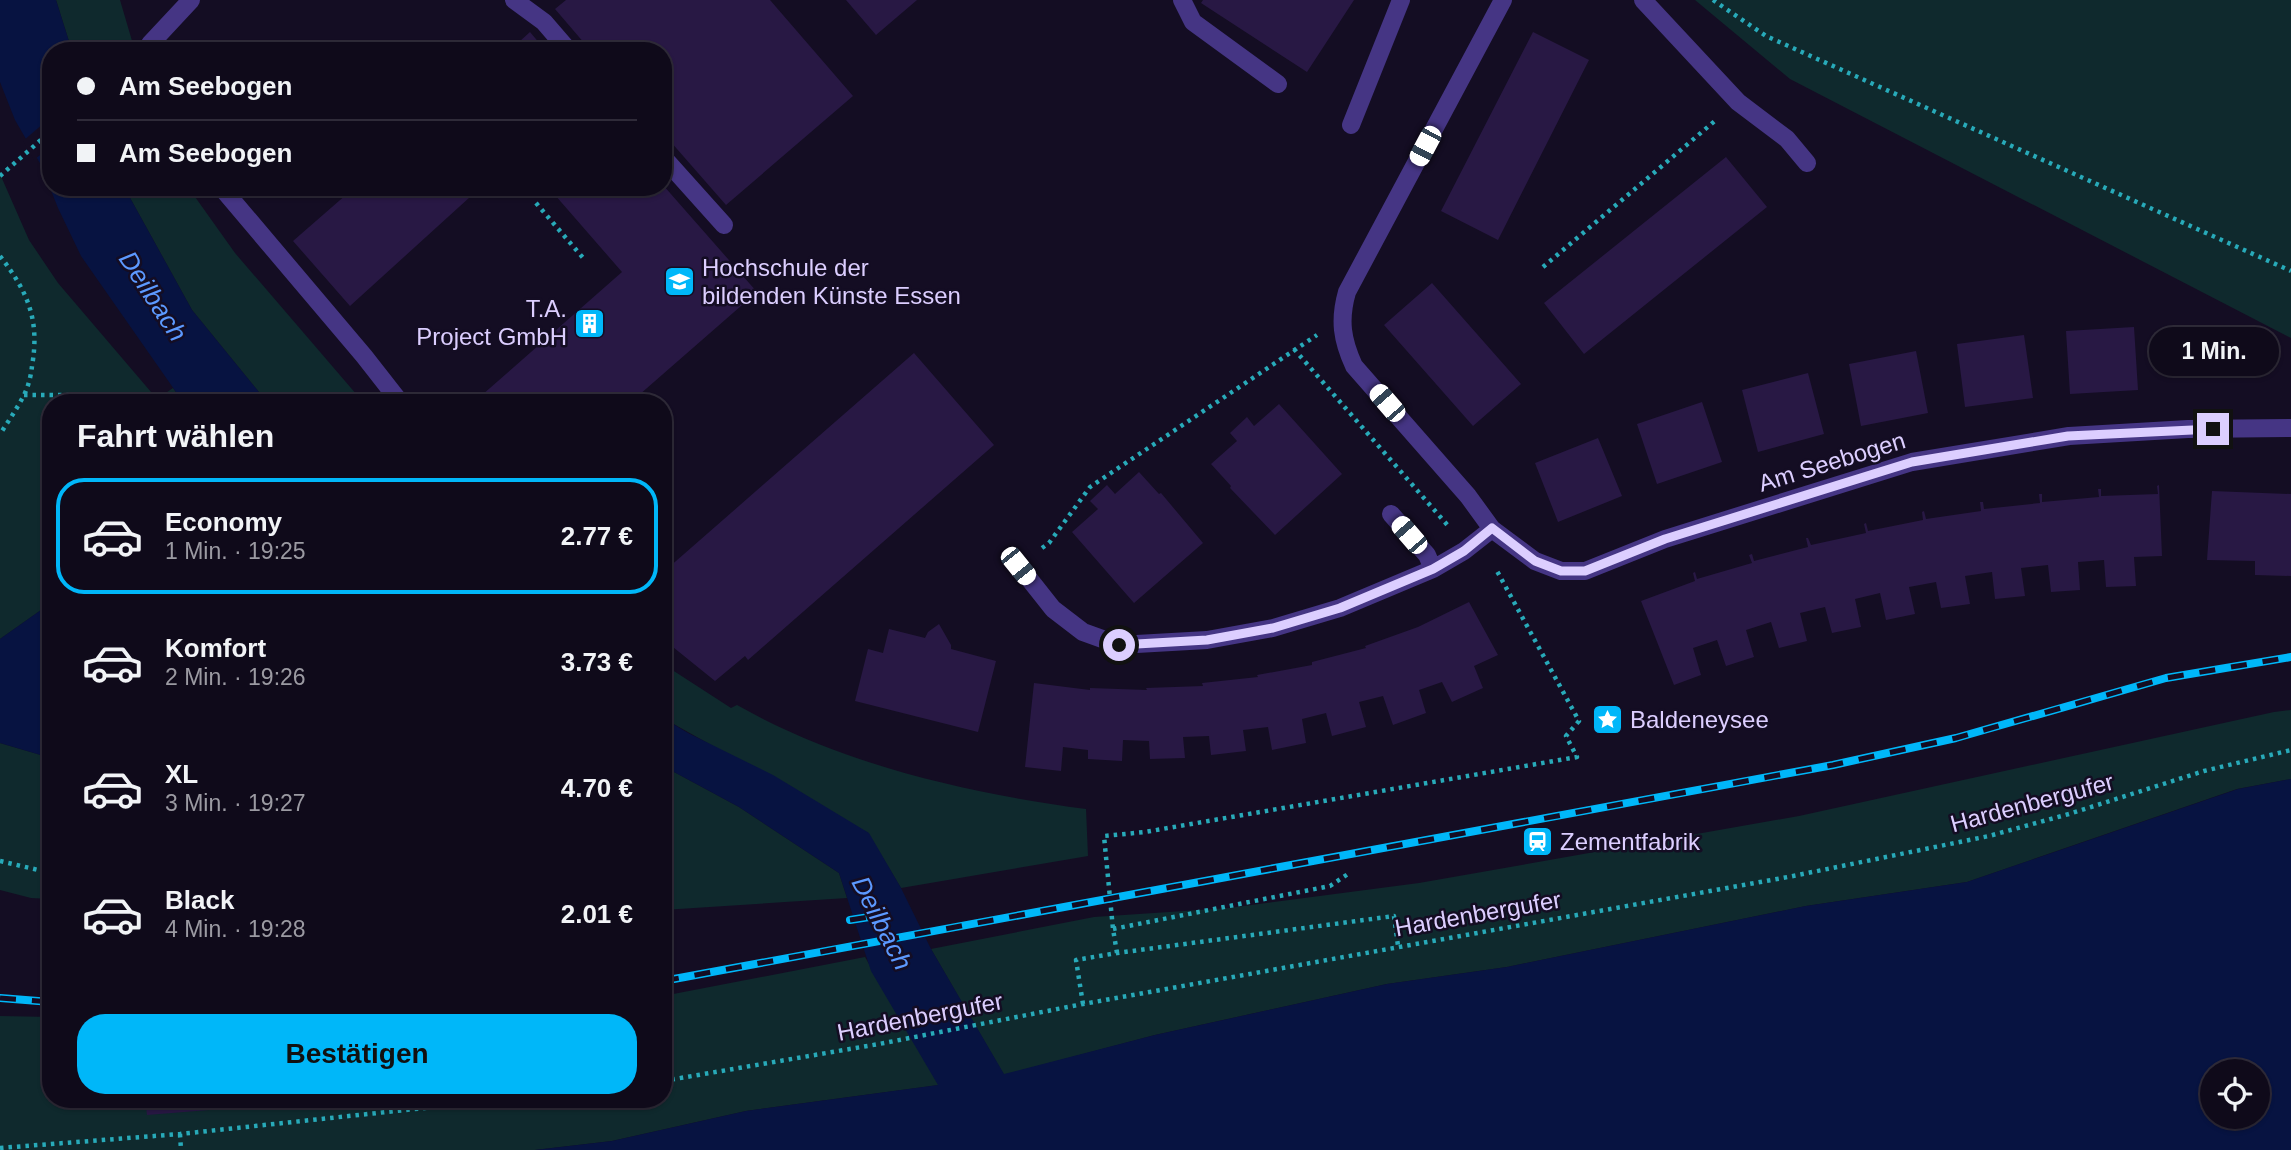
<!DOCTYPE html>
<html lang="de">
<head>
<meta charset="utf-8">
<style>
  body { margin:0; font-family:Arial,sans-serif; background:#181323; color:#f1f3f6; height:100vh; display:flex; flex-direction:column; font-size:26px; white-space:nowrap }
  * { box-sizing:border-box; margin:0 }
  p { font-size:23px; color:#9b9aa2 }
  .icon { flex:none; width:38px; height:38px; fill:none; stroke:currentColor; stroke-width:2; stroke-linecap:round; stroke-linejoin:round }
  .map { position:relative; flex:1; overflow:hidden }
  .drawer { position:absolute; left:42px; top:394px; width:630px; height:714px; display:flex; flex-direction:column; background:#0f0a1a; border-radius:28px; box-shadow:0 2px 5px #0004,0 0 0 2px #2f2b39 }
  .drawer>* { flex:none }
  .banner { position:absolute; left:42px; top:42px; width:630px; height:154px; border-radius:28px; box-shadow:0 2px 5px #0004,0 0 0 2px #2f2b39; display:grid; align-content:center; height:154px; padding:0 35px; background:#0f0a1a }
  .buttons { position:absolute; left:2200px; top:1059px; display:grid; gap:14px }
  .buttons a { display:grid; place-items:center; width:70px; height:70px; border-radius:50%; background:#0f0a1a; box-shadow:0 2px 5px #0004,0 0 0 2px #2f2b39; font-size:35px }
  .end { position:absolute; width:32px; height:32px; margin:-16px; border:9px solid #dcceff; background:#111; box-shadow:0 0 0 4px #111 }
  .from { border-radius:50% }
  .bubble { position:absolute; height:49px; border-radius:24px; background:#0f0a1a; box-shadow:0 2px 5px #0004,0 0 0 2px #2f2b39; font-size:23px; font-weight:600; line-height:49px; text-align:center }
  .car { position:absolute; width:21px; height:42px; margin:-21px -10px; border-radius:9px; box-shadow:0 0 5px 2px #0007; background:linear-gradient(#fff 24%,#345 0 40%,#fff 0 76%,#345 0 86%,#fff 0) }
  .banner b { display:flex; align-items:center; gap:24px; height:66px; font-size:26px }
  .banner b+b { border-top:2px solid #2f2b39 }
  .banner i { width:18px; height:18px; background:#f1f3f6 }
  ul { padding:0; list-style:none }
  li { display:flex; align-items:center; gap:21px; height:116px; margin:0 14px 10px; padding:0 21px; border:4px solid transparent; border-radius:28px }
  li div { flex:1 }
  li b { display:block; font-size:26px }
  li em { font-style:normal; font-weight:600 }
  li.selected { border-color:#00b7f9 }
  li>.icon { width:63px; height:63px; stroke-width:1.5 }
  h2 { padding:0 35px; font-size:32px; line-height:84px }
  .button { display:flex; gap:14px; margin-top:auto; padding:14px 35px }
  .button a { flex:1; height:80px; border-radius:28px; background:#00b7f9; color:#111; font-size:28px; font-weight:600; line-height:80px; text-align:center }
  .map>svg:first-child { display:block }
  .green { fill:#0f292d }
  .water { fill:#071341; fill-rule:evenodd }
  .pier { fill:#140d23 }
  .building { fill:#281844 }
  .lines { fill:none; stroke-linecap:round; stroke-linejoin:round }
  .path { stroke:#28aab9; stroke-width:4.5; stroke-dasharray:3.5 5; stroke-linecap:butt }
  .minor { stroke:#453584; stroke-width:18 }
  .rail-casing { stroke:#00b7f9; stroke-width:8 }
  .rail { stroke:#140d23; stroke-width:5; stroke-dasharray:16; stroke-linecap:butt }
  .route { stroke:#dcceff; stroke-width:9 }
  .labels { text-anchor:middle; stroke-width:5; stroke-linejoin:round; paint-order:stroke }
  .poi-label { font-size:24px; fill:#dcceff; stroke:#140d23; text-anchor:start }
  .street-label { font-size:24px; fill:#dcceff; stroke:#140d23 }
  .water-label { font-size:26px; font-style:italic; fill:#5c99ff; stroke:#140d23 }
</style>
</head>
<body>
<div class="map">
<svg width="2291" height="1150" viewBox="0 0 2291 1150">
  <rect width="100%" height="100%" fill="#140d23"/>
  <path class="green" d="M56,0H120L135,51H72Z
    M1695,0H2291V338L1790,79Z
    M0,174L29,240L58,283L157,399L173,388L183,402H51V603L0,639Z
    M124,187H188L235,253L363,402H267L192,310Z
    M663,664L731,708L737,705C843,765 967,793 1086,809L1088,856L901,888L868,833L663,718Z
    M2291,710V779L2237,789L1967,882L1806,906L1507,967L1387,984L1155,1035L1004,1075L931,949L1094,917L1229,908L1419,883L1799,816L2274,712Z
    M0,743L51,758V899L31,898L0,890Z
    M663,766L739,807L839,873L847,898L663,910Z
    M865,957L939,1085L746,1111L612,1141L535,1150H0V1016L51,1017V1099H663V996Z"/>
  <path class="water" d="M0,0H56L72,51H51V187H124L192,310L267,402H183L81,256L58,208L41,165L15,120L0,82Z
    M51,603V758L0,743V639Z
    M663,718L688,733L773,775L869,833L901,888L931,949L1004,1074L1155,1035L1387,984L1507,967L1806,906L1967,882L2238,789L2291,779V1150H535L612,1141L746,1111L938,1085L871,971L839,873L739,807L663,766ZM2258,1071V1116H2212V1071Z"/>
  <path class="pier" d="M51,117V146L34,160L23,141Z"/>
  <path class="building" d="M566,0H770L853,96L726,205L663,133V51H591L555,9Z
    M846,0H917L876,35Z
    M1203,0H1354L1307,72L1201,3Z
    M530,32L546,51H509Z
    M1533,32L1589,60L1498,240L1441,211Z
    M1726,157L1767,207L1584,354L1544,303Z
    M663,185L757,292L631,402H474L622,272L548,187H663Z
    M355,187H481L350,306L293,241Z
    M1432,283L1521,384L1473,426L1384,325Z
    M2134,327L2138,390L2070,394L2066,331Z
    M2024,335L2033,398L1965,407L1957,344Z
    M1916,351L1928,413L1861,426L1849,364Z
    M914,353L994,445L748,660L745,656L715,681L663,639V562L668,568Z
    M1808,373L1824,434L1758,452L1742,390Z
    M1702,402L1722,462L1657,484L1637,424Z
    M1279,404L1342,474L1275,535L1230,488L1231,486L1211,464L1237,441L1230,433L1247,417L1254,426Z
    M1598,438L1622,496L1558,522L1535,463Z
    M1139,472L1159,494L1161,493L1203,543L1134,603L1072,532L1098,509L1090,501L1107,485L1115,494Z
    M2159,485L2162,556L2134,557L2136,586L2106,587L2104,560L2078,562L2080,590L2051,592L2048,565L2021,568L2025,596L1995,599L1992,572L1965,576L1970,604L1941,608L1936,582L1909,587L1915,614L1886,620L1880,593L1855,599L1861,627L1832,633L1825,607L1800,613L1807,641L1779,648L1771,622L1746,630L1754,657L1726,666L1717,640L1693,648L1701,675L1674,685L1641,601L1695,581L1693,573L1695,572L1697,579L1752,563L1749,555L1752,554L1754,561L1808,547L1806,538H1808L1811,545L1866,533L1864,524L1866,523L1868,531L1923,520L1922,512L1924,511L1926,519L1981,511L1980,502H1983L1984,509L2040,503L2039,494H2042V502L2099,497L2098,489H2101V496L2158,494L2157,486Z
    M2212,491L2291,494V576L2255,575V561L2207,560Z
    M1469,602L1498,655L1474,666L1483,688L1452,702L1442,682L1419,690L1426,713L1393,725L1383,696L1359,702L1366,727L1332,736L1326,713L1302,719L1306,743L1272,750L1268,727L1243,730L1246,751L1211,755L1209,736L1183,737L1185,758L1150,759L1149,741L1123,740L1122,761L1088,759V750L1063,747L1061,771L1025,767L1034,683L1090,690V688L1147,690L1146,688L1203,686L1202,683L1258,677L1257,675L1312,665V662L1366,648L1365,646L1418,627Z
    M939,624L951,645V649L996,661L978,732L855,701L868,649L883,653L889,629L925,638L928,632Z
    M145,1099H208L209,1110L147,1115Z"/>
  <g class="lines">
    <path class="path" d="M1713,0L1766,36L2291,271
      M0,176L51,131
      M536,203L584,259
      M0,256C28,292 40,320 32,366C31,376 28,388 23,397C16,410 8,422 0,434
      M1543,267L1716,120
      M1294,349L1450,528
      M24,395H98L128,402
      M1042,548L1049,543L1090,487L1317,335
      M0,861L51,873
      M1113,929L1330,886L1351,872
      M1117,953L1113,929L1104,836L1145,832L1577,757L1566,736L1579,721L1497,571
      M1083,1004L1076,960L1117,953L1394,916L1398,946
      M663,1081L879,1044L1083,1004L1788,877L1989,836L2069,814L2204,771L2291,750
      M180,1134L181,1150
      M0,1148L180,1134L509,1099"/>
    <path class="minor" d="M514,0L544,22L569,51
      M1182,0L1193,22L1278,84
      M1503,0L1347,292C1339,320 1342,340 1354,366L1468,496L1492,529L1535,561L1561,571H1585L1665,539L1912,462L2069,436L2188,429L2291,428
      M1643,0L1738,102L1787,139L1807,163
      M153,51L150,44L191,0
      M1351,125L1401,0
      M663,157L724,225
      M221,187L364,356L400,402
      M1391,514L1427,555L1433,569
      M1019,566L1053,609L1083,632L1119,645L1207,640L1273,628L1340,608L1433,569L1464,551L1492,529"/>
    <defs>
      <path id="rail" d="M850,920L882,915
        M663,981L1833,765L1956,738L2166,678L2291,657
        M0,998L51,1002"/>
    </defs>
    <use href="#rail" class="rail-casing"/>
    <use href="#rail" class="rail"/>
  </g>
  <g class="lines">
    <path class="route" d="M1119,645L1207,640L1273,628L1340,608L1433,569L1464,551L1492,528L1535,561L1561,571H1585L1665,539L1912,462L2068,436L2213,429"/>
  </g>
  <defs>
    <symbol id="university-square" viewBox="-11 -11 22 22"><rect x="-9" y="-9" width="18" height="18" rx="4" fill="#00b7f9" stroke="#140d23"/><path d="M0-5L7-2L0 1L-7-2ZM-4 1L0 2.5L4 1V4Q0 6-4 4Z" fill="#fff"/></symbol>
    <symbol id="building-square" viewBox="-11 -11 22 22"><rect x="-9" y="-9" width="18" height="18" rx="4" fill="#00b7f9" stroke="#140d23"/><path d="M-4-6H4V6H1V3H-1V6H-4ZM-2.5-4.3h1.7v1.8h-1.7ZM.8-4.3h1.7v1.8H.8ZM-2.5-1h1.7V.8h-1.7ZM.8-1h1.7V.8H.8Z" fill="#fff"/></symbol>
    <symbol id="sight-square" viewBox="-11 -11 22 22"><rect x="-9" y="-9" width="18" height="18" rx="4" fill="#00b7f9" stroke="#140d23"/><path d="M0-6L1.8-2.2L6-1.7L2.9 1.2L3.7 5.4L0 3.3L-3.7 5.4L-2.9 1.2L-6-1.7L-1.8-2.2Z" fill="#fff"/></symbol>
    <symbol id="station-square" viewBox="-11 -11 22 22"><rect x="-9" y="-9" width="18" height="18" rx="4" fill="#00b7f9" stroke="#140d23"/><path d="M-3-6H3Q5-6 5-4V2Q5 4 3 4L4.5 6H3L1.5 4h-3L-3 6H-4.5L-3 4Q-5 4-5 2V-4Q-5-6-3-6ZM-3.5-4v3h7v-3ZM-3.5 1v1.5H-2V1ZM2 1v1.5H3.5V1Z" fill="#fff"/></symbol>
  </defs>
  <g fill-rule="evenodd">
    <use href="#university-square" x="662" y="264" width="35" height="35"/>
    <use href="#building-square" x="572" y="306" width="35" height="35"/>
    <use href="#sight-square" x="1590" y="702" width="35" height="35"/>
    <use href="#station-square" x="1520" y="824" width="35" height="35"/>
  </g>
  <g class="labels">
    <g class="poi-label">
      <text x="702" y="276">Hochschule der<tspan x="702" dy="28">bildenden Künste Essen</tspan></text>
      <text x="567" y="317" text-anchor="end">T.A.<tspan x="567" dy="28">Project GmbH</tspan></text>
      <text x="1630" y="728">Baldeneysee</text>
      <text x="1560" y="850">Zementfabrik</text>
    </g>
    <g class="street-label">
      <text transform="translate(1832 462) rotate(-17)" y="8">Am Seebogen</text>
      <text transform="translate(2032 803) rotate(-15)" y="8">Hardenbergufer</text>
      <text transform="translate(1478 914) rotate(-10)" y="8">Hardenbergufer</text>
      <text transform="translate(920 1017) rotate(-11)" y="8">Hardenbergufer</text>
    </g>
    <g class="water-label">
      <text transform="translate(153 296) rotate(57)" y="9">Deilbach</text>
      <text transform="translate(882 923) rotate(63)" y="9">Deilbach</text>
    </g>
  </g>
</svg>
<div class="buttons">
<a><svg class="icon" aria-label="locate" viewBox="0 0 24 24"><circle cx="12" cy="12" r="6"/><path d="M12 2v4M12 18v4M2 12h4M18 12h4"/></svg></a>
</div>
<i class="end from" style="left:1119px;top:645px"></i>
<i class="end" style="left:2213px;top:429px"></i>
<div class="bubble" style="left:2149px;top:327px;width:130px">1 Min.</div>
<i class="car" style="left:1425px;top:146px;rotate:208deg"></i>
<i class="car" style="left:1387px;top:403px;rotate:319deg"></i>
<i class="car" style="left:1409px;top:535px;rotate:319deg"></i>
<i class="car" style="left:1018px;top:566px;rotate:141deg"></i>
<div class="banner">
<b><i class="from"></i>Am Seebogen</b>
<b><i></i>Am Seebogen</b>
</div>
<section class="drawer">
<h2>Fahrt wählen</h2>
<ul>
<li class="selected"><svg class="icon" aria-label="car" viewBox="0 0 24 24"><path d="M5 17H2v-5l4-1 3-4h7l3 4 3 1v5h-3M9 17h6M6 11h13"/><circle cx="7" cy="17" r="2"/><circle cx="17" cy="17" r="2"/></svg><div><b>Economy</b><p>1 Min. · 19:25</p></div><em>2.77 €</em></li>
<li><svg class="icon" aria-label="car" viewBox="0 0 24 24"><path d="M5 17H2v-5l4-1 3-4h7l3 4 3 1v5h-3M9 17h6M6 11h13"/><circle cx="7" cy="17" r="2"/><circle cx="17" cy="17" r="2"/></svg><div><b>Komfort</b><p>2 Min. · 19:26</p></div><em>3.73 €</em></li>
<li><svg class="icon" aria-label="car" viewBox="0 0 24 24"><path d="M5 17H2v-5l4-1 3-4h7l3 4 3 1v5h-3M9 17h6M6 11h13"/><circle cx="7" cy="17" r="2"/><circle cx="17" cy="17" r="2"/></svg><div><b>XL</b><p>3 Min. · 19:27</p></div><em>4.70 €</em></li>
<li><svg class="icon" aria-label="car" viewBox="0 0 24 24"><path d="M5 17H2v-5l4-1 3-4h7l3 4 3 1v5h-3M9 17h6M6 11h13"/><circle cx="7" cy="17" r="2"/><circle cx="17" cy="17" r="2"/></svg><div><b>Black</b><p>4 Min. · 19:28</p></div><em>2.01 €</em></li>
</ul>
<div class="button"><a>Bestätigen</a></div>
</section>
</div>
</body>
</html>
